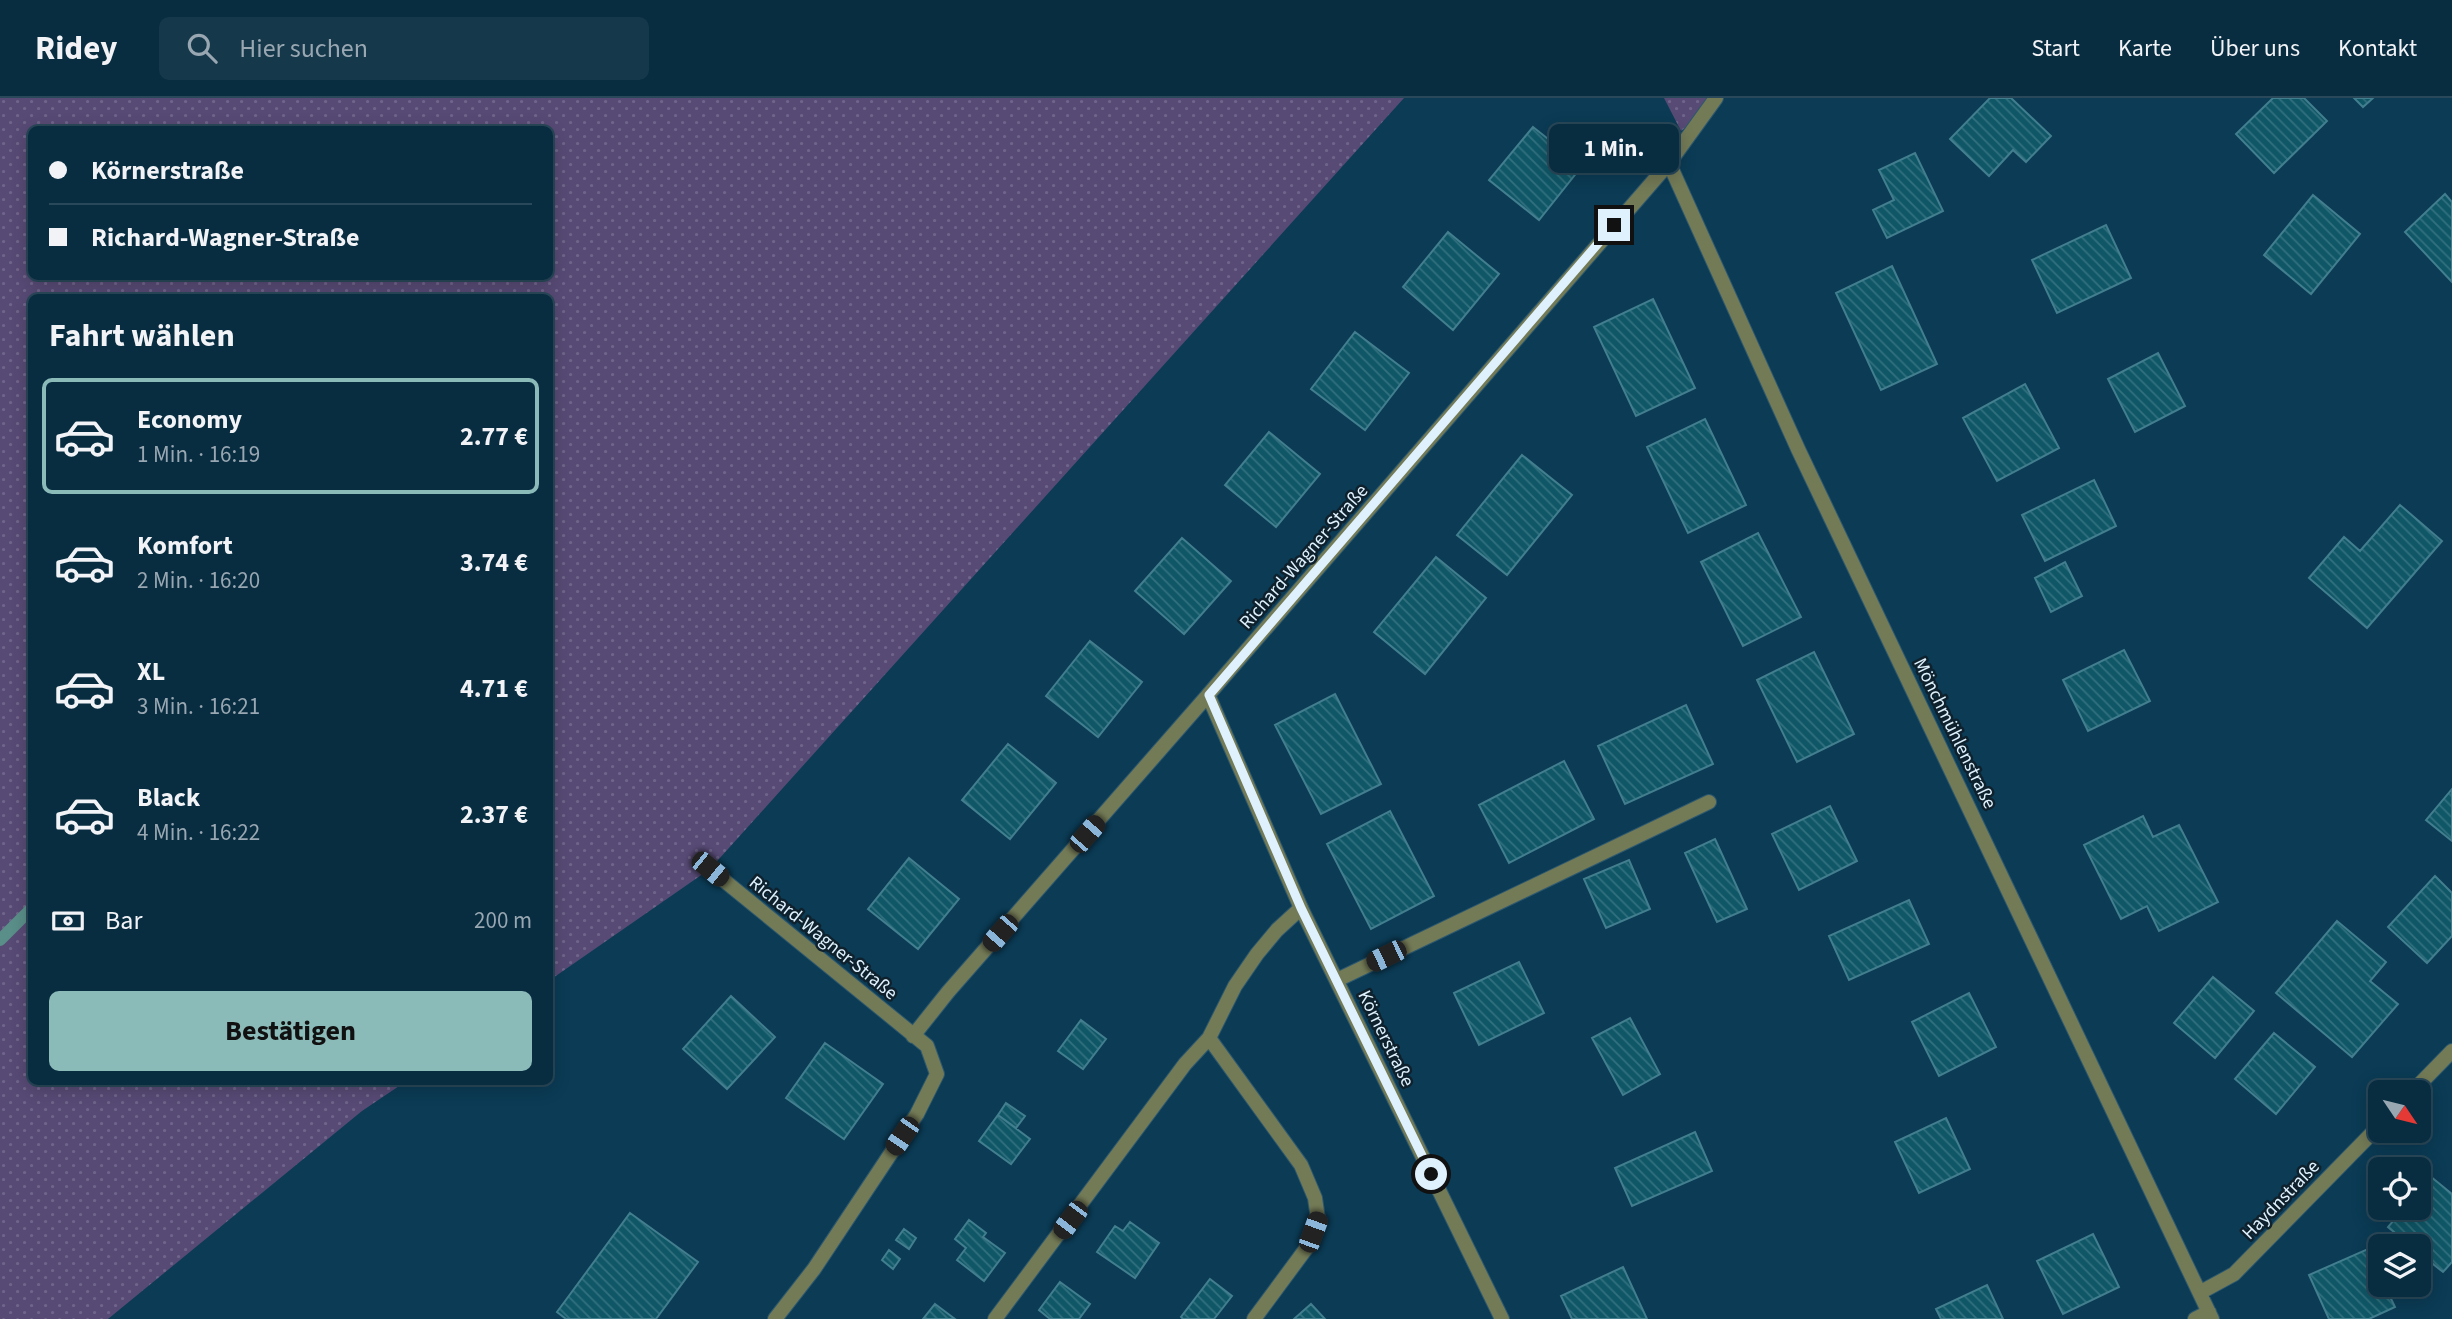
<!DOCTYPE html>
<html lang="de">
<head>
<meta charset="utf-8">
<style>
  body { margin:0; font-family:"Source Sans 3",sans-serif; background:#16384b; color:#f1f3f6; height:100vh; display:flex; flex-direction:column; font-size:26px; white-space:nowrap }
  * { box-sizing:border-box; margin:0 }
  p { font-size:23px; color:#98a7b1 }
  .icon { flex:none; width:38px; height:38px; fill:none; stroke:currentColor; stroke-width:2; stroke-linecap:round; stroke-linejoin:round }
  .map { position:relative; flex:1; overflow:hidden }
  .side { position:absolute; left:28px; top:196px; width:525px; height:791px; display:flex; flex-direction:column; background:#082c40; border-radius:10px; box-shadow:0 4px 18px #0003,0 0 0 2px #294859 }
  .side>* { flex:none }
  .hud { position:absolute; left:28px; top:28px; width:525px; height:154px; border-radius:10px; box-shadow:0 4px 18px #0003,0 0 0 2px #294859; display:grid; align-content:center; height:154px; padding:0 21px; background:#082c40 }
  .needle { width:46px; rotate:125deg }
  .fabs { position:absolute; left:2368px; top:982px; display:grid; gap:14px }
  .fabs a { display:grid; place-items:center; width:63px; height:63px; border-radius:10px; background:#082c40; box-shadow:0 4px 18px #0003,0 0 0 2px #294859; font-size:35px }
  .end { position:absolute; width:32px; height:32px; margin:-16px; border:9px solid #def1fd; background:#111; box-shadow:0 0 0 4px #111 }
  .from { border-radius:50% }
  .bubble { position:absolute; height:49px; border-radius:10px; background:#082c40; box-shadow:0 4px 18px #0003,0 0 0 2px #294859; font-size:23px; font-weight:700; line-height:49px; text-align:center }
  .car { position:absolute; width:21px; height:42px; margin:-21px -10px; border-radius:9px; box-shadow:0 0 5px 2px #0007; background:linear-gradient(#222 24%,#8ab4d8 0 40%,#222 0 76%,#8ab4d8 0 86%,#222 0) }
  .hud b { display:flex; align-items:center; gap:24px; height:66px; font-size:26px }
  .hud b+b { border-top:2px solid #294859 }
  .hud i { width:18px; height:18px; background:#f1f3f6 }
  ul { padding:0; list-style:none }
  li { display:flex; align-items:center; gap:21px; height:116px; margin:0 14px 10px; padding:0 7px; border:4px solid transparent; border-radius:10px }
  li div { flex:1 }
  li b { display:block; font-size:26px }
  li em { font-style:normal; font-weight:700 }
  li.active { border-color:#8bbbb9 }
  li>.icon { width:63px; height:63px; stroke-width:1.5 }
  h2 { padding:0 21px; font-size:32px; line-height:84px }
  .pay { display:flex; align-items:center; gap:18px; height:77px; padding:0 21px; font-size:26px }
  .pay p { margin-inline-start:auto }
  .action { display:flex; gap:14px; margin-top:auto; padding:14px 21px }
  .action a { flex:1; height:80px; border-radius:10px; background:#8bbbb9; color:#111; font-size:28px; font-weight:700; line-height:80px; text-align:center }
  header { display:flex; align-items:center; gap:42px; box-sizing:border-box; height:98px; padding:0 35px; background:#082c40; border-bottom:2px solid #294859 }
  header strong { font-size:33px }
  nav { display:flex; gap:38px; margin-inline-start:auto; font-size:24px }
  .search { width:490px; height:63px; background:#16384b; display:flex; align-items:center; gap:18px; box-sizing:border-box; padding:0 24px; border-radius:10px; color:#98a7b1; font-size:26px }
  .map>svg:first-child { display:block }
  .grass { fill:url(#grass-dots); fill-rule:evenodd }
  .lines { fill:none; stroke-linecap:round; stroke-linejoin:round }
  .stream { stroke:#5a8e88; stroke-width:12 }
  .building { fill:url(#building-back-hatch); stroke:#427e8e; stroke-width:2 }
  .service-casing { stroke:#2d5870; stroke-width:16 }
  .minor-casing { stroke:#2d5870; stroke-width:16 }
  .service { stroke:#737a56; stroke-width:14 }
  .minor { stroke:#737a56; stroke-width:14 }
  .route { stroke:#def1fd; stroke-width:9 }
  .labels { text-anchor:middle; stroke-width:5; stroke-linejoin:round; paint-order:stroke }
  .street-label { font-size:19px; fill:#def1fd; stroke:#0e212c }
</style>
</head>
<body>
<header>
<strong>Ridey</strong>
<div class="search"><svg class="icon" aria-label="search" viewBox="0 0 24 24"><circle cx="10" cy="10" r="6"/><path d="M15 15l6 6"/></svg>Hier suchen</div>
<nav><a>Start</a><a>Karte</a><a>Über uns</a><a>Kontakt</a></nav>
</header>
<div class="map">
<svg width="2452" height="1221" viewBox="0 0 2452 1221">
  <defs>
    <pattern id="grass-dots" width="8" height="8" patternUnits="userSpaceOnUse" patternTransform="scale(1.75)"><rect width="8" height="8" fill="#574a75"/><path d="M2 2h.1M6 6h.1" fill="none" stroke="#6f658a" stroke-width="1.8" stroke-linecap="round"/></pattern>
    <pattern id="building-back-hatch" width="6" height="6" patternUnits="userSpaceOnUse" patternTransform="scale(1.75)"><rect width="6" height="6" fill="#0f5767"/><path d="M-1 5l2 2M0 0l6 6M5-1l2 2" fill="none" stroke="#32707e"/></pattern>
  </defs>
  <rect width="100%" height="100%" fill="#0b3b55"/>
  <path class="grass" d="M0,0H1404L710,771L550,882V200H32V984H405L362,1013L108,1221H0ZM32,32H550V178H32Z
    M1664,0H1716L1702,17L1681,33Z"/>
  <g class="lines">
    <path class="stream" d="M0,842L32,810"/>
  </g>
  <path class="building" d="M1990,0H2011L2051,38L2026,64L2013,52L1989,78L1950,41Z
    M2273,0H2304L2327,23L2274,75L2236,36Z
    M2354,0H2373L2363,9Z
    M1533,29L1582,68L1539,122L1489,82Z
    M1915,55L1943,113L1887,140L1873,112L1894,102L1879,72Z
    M2445,96L2452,104V184L2405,134Z
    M2313,97L2360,136L2311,196L2264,157Z
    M2106,127L2131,180L2057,215L2032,162Z
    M1448,134L1499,176L1453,232L1403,189Z
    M1892,168L1937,266L1881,292L1836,195Z
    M1653,201L1695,290L1636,318L1594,229Z
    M1355,234L1409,275L1365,332L1311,291Z
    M2158,255L2185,308L2135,334L2108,281Z
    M2025,286L2059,350L1997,383L1963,320Z
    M1705,321L1746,407L1688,435L1647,349Z
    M1269,334L1320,376L1276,429L1225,387Z
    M1522,357L1572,397L1507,477L1457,437Z
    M2094,382L2116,428L2045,463L2022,417Z
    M2400,407L2442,443L2367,530L2309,480L2344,439L2360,453Z
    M1758,435L1801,519L1743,548L1701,464Z
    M1182,440L1231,483L1184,536L1135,493Z
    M1436,459L1486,500L1425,576L1374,534Z
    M2065,464L2082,498L2051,514L2035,480Z
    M1090,543L1142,584L1098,639L1046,598Z
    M2124,552L2150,603L2088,633L2063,582Z
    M1814,554L1854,636L1797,664L1757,582Z
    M1335,596L1381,686L1321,716L1275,627Z
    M1686,607L1713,666L1625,706L1598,648Z
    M1008,646L1056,685L1010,741L962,702Z
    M1564,663L1594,721L1509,765L1479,707Z
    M2452,691V743L2426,722Z
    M1830,708L1857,763L1799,792L1772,736Z
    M1390,713L1434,798L1371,831L1327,746Z
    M2143,718L2153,739L2179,727L2218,804L2159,833L2147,808L2121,821L2084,747Z
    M1715,741L1747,811L1717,824L1685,755Z
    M909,760L959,801L918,851L868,811Z
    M1629,762L1650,811L1606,830L1584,781Z
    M2435,778L2452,795V838L2427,865L2388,829Z
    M1909,802L1929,846L1849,882L1829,838Z
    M2337,823L2386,864L2370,883L2398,906L2352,959L2276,895Z
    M1519,864L1544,915L1479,947L1454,895Z
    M2213,879L2254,913L2215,960L2174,925Z
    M1969,895L1996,949L1939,978L1912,924Z
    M731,898L775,939L727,991L683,951Z
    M1630,920L1660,976L1623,997L1592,940Z
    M1081,922L1106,941L1083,971L1058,953Z
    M2274,935L2315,969L2276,1016L2235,981Z
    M825,945L883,986L844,1041L786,1000Z
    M1006,1005L1025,1018L1016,1030L998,1017Z
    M998,1017L1030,1041L1011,1066L979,1043Z
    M1946,1020L1970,1071L1919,1095L1895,1044Z
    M1695,1034L1712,1073L1632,1108L1615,1070Z
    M2430,1078L2452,1096V1164L2443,1174L2418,1154V1148H2411L2388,1129L2404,1110H2418V1092Z
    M630,1115L698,1164L656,1221H566L557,1214Z
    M969,1122L986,1135L983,1139L1005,1155L984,1183L957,1162L966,1150L955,1141Z
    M1130,1124L1159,1145L1135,1180L1097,1154L1115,1128L1123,1133Z
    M904,1131L916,1140L909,1151L896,1142Z
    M2093,1136L2119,1189L2063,1216L2037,1163Z
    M2368,1151L2380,1177V1186H2384L2395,1209L2369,1221H2329L2309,1177Z
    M889,1152L900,1161L893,1171L882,1162Z
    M1623,1169L1647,1221H1572L1561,1198Z
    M1210,1181L1232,1198L1214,1221H1183L1181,1219Z
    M1060,1184L1090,1206L1079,1221H1050L1039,1212Z
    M1987,1187L2003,1221H1941L1936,1211Z
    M935,1206L955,1221H923Z
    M1311,1206L1325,1221H1294Z"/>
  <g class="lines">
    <defs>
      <path id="service" d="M1337,882L1709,704
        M1209,940L1301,1067L1315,1100L1318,1121L1308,1148L1254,1221
        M995,1221L1185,966L1209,940L1235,888L1257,856L1277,832L1301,810"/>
      <path id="minor" d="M1669,65L1798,351L2212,1221
        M1208,597L1301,810L1502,1221
        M710,771L927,948L937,976L917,1016L814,1171L775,1221
        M913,938L948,894L1208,597L1669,65L1716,0
        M2412,994L2452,953
        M2201,1194L2234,1176L2380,1027
        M2195,1221L2209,1214"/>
    </defs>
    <use href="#service" class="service-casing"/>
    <use href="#minor" class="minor-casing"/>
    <use href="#service" class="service"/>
    <use href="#minor" class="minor"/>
  </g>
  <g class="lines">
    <path class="route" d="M1431,1076L1301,810L1209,597L1614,127"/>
  </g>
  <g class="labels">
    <g class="street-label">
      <text transform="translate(1303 458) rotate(-49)" y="7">Richard-Wagner-Straße</text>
      <text transform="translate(1956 635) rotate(64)" y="7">Mönchmühlenstraße</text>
      <text transform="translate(824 839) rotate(39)" y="7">Richard-Wagner-Straße</text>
      <text transform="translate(1387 940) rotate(64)" y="7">Körnerstraße</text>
      <text transform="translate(2280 1101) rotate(-46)" y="7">Haydnstraße</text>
    </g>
  </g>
</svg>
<div class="fabs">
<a><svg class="needle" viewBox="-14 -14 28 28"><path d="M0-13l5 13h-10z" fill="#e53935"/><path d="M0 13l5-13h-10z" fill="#98a7b1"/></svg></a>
<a><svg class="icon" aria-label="locate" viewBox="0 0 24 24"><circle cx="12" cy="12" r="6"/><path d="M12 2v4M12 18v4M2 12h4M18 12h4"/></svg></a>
<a><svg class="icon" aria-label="layers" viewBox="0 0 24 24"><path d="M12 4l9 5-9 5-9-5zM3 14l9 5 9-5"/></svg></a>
</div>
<i class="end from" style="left:1431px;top:1076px"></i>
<i class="end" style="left:1614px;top:127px"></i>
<div class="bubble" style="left:1549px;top:26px;width:130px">1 Min.</div>
<i class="car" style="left:1087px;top:736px;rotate:41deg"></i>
<i class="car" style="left:710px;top:771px;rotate:129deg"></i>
<i class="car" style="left:1000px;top:835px;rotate:221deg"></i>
<i class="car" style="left:1386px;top:858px;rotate:244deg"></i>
<i class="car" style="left:902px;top:1038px;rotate:214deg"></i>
<i class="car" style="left:1070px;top:1122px;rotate:217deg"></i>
<i class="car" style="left:1313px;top:1134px;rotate:20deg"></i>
<div class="hud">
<b><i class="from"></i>Körnerstraße</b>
<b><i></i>Richard-Wagner-Straße</b>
</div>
<section class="side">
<h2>Fahrt wählen</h2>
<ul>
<li class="active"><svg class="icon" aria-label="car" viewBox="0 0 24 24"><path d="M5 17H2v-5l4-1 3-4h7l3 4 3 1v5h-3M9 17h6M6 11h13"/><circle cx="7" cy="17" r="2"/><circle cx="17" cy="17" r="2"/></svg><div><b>Economy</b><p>1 Min. · 16:19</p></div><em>2.77 €</em></li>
<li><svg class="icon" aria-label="car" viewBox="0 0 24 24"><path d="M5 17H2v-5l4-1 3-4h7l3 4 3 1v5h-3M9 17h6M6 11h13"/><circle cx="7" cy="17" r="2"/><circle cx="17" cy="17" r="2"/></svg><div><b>Komfort</b><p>2 Min. · 16:20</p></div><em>3.74 €</em></li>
<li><svg class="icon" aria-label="car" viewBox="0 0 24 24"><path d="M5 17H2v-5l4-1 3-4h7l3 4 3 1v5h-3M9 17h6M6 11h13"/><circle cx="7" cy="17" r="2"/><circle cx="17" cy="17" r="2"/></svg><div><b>XL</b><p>3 Min. · 16:21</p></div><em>4.71 €</em></li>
<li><svg class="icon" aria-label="car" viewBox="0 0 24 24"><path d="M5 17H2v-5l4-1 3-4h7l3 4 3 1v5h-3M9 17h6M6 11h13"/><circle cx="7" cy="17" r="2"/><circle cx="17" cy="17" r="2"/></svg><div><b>Black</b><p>4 Min. · 16:22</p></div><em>2.37 €</em></li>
</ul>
<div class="pay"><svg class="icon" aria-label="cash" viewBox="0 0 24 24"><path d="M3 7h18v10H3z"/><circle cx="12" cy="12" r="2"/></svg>Bar<p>200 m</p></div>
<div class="action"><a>Bestätigen</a></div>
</section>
</div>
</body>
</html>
